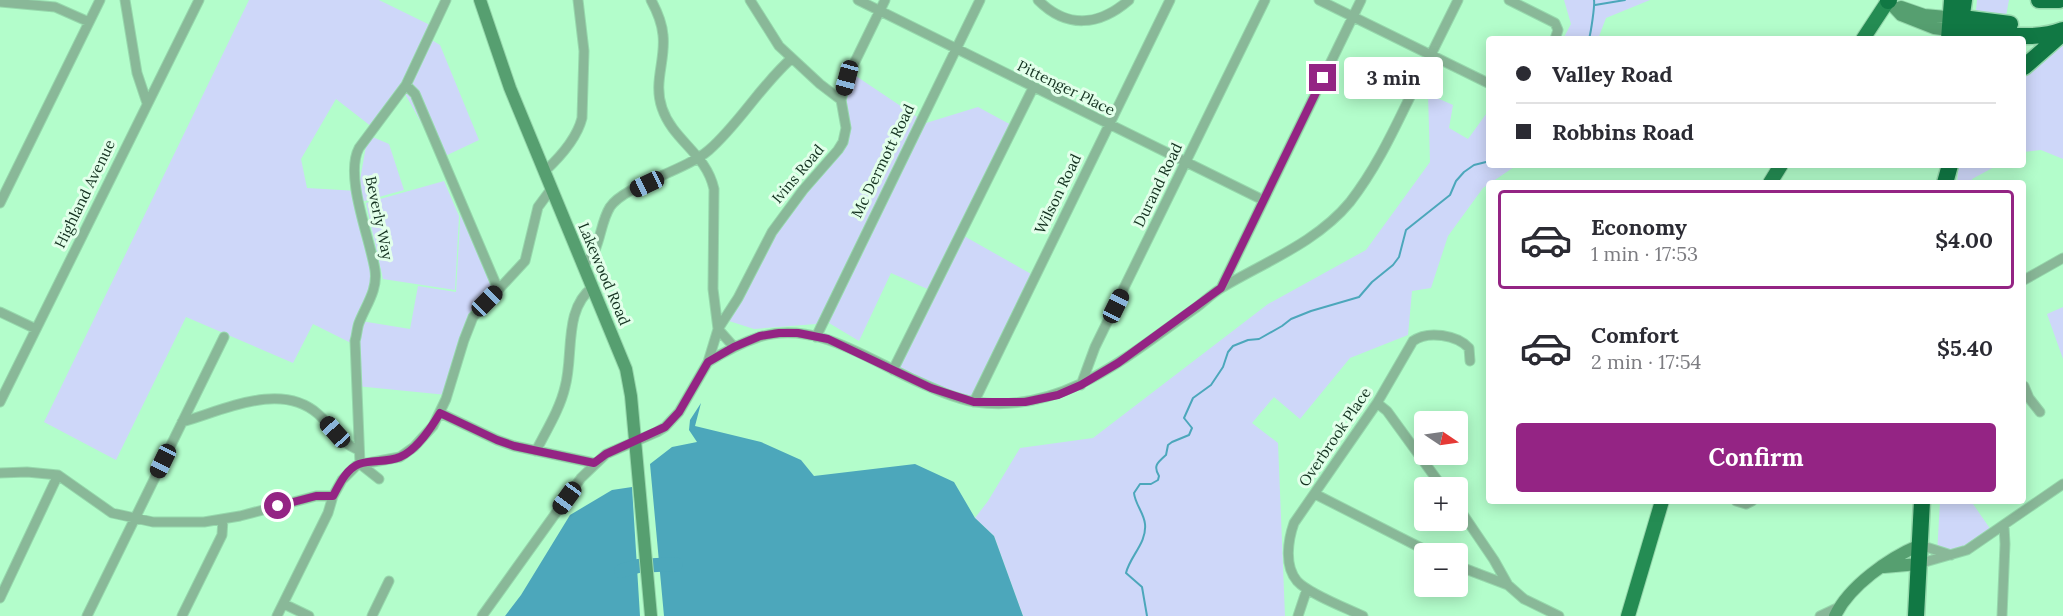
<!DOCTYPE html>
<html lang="en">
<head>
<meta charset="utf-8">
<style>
  body { margin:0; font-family:Lora,serif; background:#f2f2f3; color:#2b2b33; height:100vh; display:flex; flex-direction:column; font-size:22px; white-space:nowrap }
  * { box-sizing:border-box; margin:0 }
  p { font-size:20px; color:#7c7c81 }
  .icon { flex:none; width:33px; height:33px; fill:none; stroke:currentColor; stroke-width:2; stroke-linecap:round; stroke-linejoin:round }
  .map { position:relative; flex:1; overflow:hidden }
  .sheet { position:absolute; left:1486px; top:180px; width:540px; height:324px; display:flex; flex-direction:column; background:#fff; border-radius:6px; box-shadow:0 3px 15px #0003 }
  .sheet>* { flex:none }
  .banner { position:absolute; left:1486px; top:36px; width:540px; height:132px; border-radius:6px; box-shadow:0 3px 15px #0003; display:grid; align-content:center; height:132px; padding:0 30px; background:#fff }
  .needle { width:39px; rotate:103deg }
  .controls { position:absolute; left:1414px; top:411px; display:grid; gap:12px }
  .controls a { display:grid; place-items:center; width:54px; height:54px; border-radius:6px; background:#fff; box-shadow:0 3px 15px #0003; font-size:30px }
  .end { position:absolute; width:27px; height:27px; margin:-14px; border:8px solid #942484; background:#fff; box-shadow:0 0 0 3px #fff }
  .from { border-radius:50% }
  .bubble { position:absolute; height:42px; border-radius:6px; background:#fff; box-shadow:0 3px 15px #0003; font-size:20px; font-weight:700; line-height:42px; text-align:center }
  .car { position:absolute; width:18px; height:36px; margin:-18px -9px; border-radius:8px; box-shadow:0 0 4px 2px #0007; background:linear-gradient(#222 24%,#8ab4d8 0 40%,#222 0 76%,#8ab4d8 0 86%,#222 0) }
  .banner b { display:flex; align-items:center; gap:21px; height:57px; font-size:22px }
  .banner b+b { border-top:2px solid #e1e1e2 }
  .banner i { width:15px; height:15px; background:#2b2b33 }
  ul { padding:10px 0 0; list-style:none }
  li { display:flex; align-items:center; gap:18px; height:99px; margin:0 12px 9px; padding:0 18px; border:3px solid transparent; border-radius:6px }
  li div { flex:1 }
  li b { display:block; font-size:22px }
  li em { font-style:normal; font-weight:700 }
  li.selected { border-color:#942484 }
  li>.icon { width:54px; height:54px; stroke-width:1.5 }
  .primary-button { display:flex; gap:12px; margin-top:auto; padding:12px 30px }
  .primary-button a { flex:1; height:69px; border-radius:6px; background:#942484; color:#fff; font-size:24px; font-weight:700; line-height:69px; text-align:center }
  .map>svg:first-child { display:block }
  .green { fill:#ced7f9 }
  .water { fill:#4ca7bb }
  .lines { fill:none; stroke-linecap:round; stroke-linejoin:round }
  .stream { stroke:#4ca7bb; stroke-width:2 }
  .river { stroke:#4ca7bb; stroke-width:14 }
  .street-casing { stroke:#96d8ac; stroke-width:11 }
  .secondary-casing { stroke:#96d8ac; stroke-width:14 }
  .primary-casing { stroke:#96d8ac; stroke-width:16 }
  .highway-casing { stroke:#96d8ac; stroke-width:19 }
  .street { stroke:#89b898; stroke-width:9 }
  .secondary { stroke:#569f70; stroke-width:12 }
  .primary { stroke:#248c53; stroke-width:14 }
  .highway { stroke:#117844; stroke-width:16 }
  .route { stroke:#942484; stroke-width:8 }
  .labels { text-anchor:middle; stroke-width:6; stroke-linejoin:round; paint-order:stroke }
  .street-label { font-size:15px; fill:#13311f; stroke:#e2ffea }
</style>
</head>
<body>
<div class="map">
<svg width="2063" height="616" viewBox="0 0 2063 616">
  <rect width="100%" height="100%" fill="#b3fdcb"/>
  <path class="green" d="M249,0H379L430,25L425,36L440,45L479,140L441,158L400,85L372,127L336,99L301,159L307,188L358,191L368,135L389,144L404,190L361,202L376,281L361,321L410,329L418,286L456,292L461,205L498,289L470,323L447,395L356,386L355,345L313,324L293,363L186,317L116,460L44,422Z
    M1564,0H1650L1606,18L1598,39H1563L1571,24Z
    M1977,0H2009L2006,16L1976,10Z
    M2063,42V159L2041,150L2024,152V75Z
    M850,72L926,123L978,107L1015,127L964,236L1033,275L972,402L894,371L932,291L891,273L859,341L829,323L754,329L729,321L780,219L840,151Z
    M1428,94L1453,105L1449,128L1468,139L1489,110L1490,165H1517L1483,188L1448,236L1431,288L1412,291L1408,335L1350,358L1300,419L1274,397L1252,423L1278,443L1285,616H1023L994,536L975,518L988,501L1020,448L1093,438L1268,304L1366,250L1430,162Z
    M1959,165H1998L1972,179L1973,183H1957Z
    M444,181L459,216L455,290L383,279L366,203Z
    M2063,307V359L2047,314Z
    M1940,501H1971L1991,530L1951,555H1937Z"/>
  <path class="water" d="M701,403L695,426L761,442L801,460L814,476L915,464L954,482L975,518L994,536L1023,616H664L650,464L672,447L697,442L689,430L690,420Z
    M632,487L640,616H505L521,595L570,515L612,490Z"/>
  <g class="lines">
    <path class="stream" d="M1595,5L1625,0
      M1589,39C1591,32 1595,5 1594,0
      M1147,616L1142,587L1126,573C1130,556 1147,543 1145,524C1144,513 1135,504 1134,493L1140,484H1151L1158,480L1159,476C1153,466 1157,463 1166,455L1168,445L1172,442L1189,435L1192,428L1184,418L1193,398L1211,385L1223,367L1228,352L1233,346L1248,340L1259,339L1282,326L1291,319L1311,311L1359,297L1372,282L1393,265L1399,257L1406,230L1450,195L1456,181L1464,172L1474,165L1490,161"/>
    <path class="river" d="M621,571L638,566L676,564"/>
    <defs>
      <path id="street" d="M125,0L137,73L147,103
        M651,0C657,11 662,22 663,35C666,60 653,82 662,108C673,141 706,153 714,189L713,289L718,329L734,347
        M750,0L779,46L820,84L841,100
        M858,0L1263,200
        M1038,0C1067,29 1099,26 1129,0
        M1319,0L1490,84
        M1509,0L1555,23L1558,30L1555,39
        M0,2L55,7L89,22
        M406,85L415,94L498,289
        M545,171C559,158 577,138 582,118L584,51L578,0
        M0,203L100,0
        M584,265C588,260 592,255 595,250C601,236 602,220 610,207C625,185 685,171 709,150C739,124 761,85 792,58
        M2024,280L2063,258
        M1221,288L1361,0
        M0,312L36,329
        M816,337L980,0
        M708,362C724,352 741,343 759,337C813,320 865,357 912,379C932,388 953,398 975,402C1063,415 1130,354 1197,307C1206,300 1214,292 1223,287C1267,261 1317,242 1350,202C1374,171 1390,138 1407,103C1424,69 1441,34 1458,0
        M893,370L1033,88
        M1081,385L1095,347L1265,0
        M2024,386L2029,398L2040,412
        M0,402L199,0
        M974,402L1170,0
        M1377,403L1387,411L1443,488
        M440,413L497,440L514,446L594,463
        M182,422C224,410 281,381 318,414C333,427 341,444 359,450
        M536,451C546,431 560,409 565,387C574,355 563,309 593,287
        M0,473L27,472L58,475L112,513L153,522H204L240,516L316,496H333
        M379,479L360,464L355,341C357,335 357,328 359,323C366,305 378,290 375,270C370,238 344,176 359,148L406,85L446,0
        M1315,494L1433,554
        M1736,501L1746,504L1752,501
        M1458,507L1494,560L1508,585
        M1920,545L1951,555
        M1918,564L1967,550L2063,484
        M1458,566L1508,585L1524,599L1559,616
        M0,598L58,475
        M284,604L309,616
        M87,616L224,337
        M182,616L222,535L223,519
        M277,616L328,513L333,496L342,480L357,465L400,457L414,447L433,426L446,399L464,340L473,317L525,261L538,207L552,188
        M372,616L389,581
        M482,616L581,478L606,454L657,432L665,427L679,412L708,362L718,329L738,298L772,232L803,190L838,150L843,142L846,128L841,100L847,78L885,0
        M1298,616L1307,589
        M1363,616C1346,608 1309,594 1297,581C1284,566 1288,540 1294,523L1377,403L1413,341C1428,330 1457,335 1469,348L1470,361
        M1820,616L1839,607
        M2002,616L2005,544L2004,526"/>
      <path id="secondary" d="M480,0L510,88L626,369L631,396L651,616
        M1888,1L1901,15L1934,28L1956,31
        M1901,7L1924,15L1957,18
        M1884,567L1918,564
        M1835,616C1849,586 1889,558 1920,545"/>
      <path id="primary" d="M1863,39L1888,1
        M1770,183L1781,165
        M1628,616L1662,501"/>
      <path id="highway" d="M2039,0H2059
        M1888,1L1889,0
        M1962,18L2010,24
        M1960,29L1964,0
        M1960,31C1994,33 2031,42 2063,30
        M1949,39L1952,0
        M2024,67L2063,33
        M1945,183L1950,165
        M1916,616L1922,501"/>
    </defs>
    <use href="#street" class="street-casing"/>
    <use href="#secondary" class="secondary-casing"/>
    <use href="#primary" class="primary-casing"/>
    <use href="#highway" class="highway-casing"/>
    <use href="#street" class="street"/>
    <use href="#secondary" class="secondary"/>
    <use href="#primary" class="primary"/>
    <use href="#highway" class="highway"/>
  </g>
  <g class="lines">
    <path class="route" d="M278,506L316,496H333C339,485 346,469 359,464C372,459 387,463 400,457C417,450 431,428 440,413L497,440L514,446L594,463L606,454L665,427L679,412L708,362L734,347L760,336L779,333H798L828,339L931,388L974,402H1025L1058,395L1081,385L1118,363L1221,288L1323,78"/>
  </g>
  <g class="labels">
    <g class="street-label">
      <text transform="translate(1066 88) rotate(26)" y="5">Pittenger Place</text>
      <text transform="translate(883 161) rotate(-64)" y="5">Mc Dermott Road</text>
      <text transform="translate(798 174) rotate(-50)" y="5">Ivins Road</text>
      <text transform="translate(1158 185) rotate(-64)" y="5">Durand Road</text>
      <text transform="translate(85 194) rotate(-64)" y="5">Highland Avenue</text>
      <text transform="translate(1058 194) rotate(-64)" y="5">Wilson Road</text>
      <text transform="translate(379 218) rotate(78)" y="5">Beverly Way</text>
      <text transform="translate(604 274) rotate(67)" y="5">Lakewood Road</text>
      <text transform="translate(1335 437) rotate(-56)" y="5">Overbrook Place</text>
    </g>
  </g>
</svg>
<div class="controls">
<a><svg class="needle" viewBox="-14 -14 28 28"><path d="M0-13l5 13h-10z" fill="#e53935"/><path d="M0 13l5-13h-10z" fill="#7c7c81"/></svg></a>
<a>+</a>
<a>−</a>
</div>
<i class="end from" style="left:278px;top:506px"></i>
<i class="end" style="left:1323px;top:78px"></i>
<div class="bubble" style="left:1344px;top:57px;width:99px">3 min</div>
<i class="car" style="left:847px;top:78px;rotate:195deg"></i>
<i class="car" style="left:647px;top:184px;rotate:245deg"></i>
<i class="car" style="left:487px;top:301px;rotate:45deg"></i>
<i class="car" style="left:1116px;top:306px;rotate:26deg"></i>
<i class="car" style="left:335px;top:432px;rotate:318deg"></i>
<i class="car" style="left:163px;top:461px;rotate:206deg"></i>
<i class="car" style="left:567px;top:498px;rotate:216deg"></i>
<div class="banner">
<b><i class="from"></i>Valley Road</b>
<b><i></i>Robbins Road</b>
</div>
<section class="sheet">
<ul>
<li class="selected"><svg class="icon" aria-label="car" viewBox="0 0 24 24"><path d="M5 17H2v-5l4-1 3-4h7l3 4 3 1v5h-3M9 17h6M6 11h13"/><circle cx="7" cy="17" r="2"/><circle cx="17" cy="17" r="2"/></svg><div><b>Economy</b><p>1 min · 17:53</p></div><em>$4.00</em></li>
<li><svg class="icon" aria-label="car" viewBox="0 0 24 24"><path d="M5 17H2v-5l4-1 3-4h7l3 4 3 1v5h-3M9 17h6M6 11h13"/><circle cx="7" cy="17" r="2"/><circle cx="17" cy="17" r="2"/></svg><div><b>Comfort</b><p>2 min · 17:54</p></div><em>$5.40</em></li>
</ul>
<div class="primary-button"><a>Confirm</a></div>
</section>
</div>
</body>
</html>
